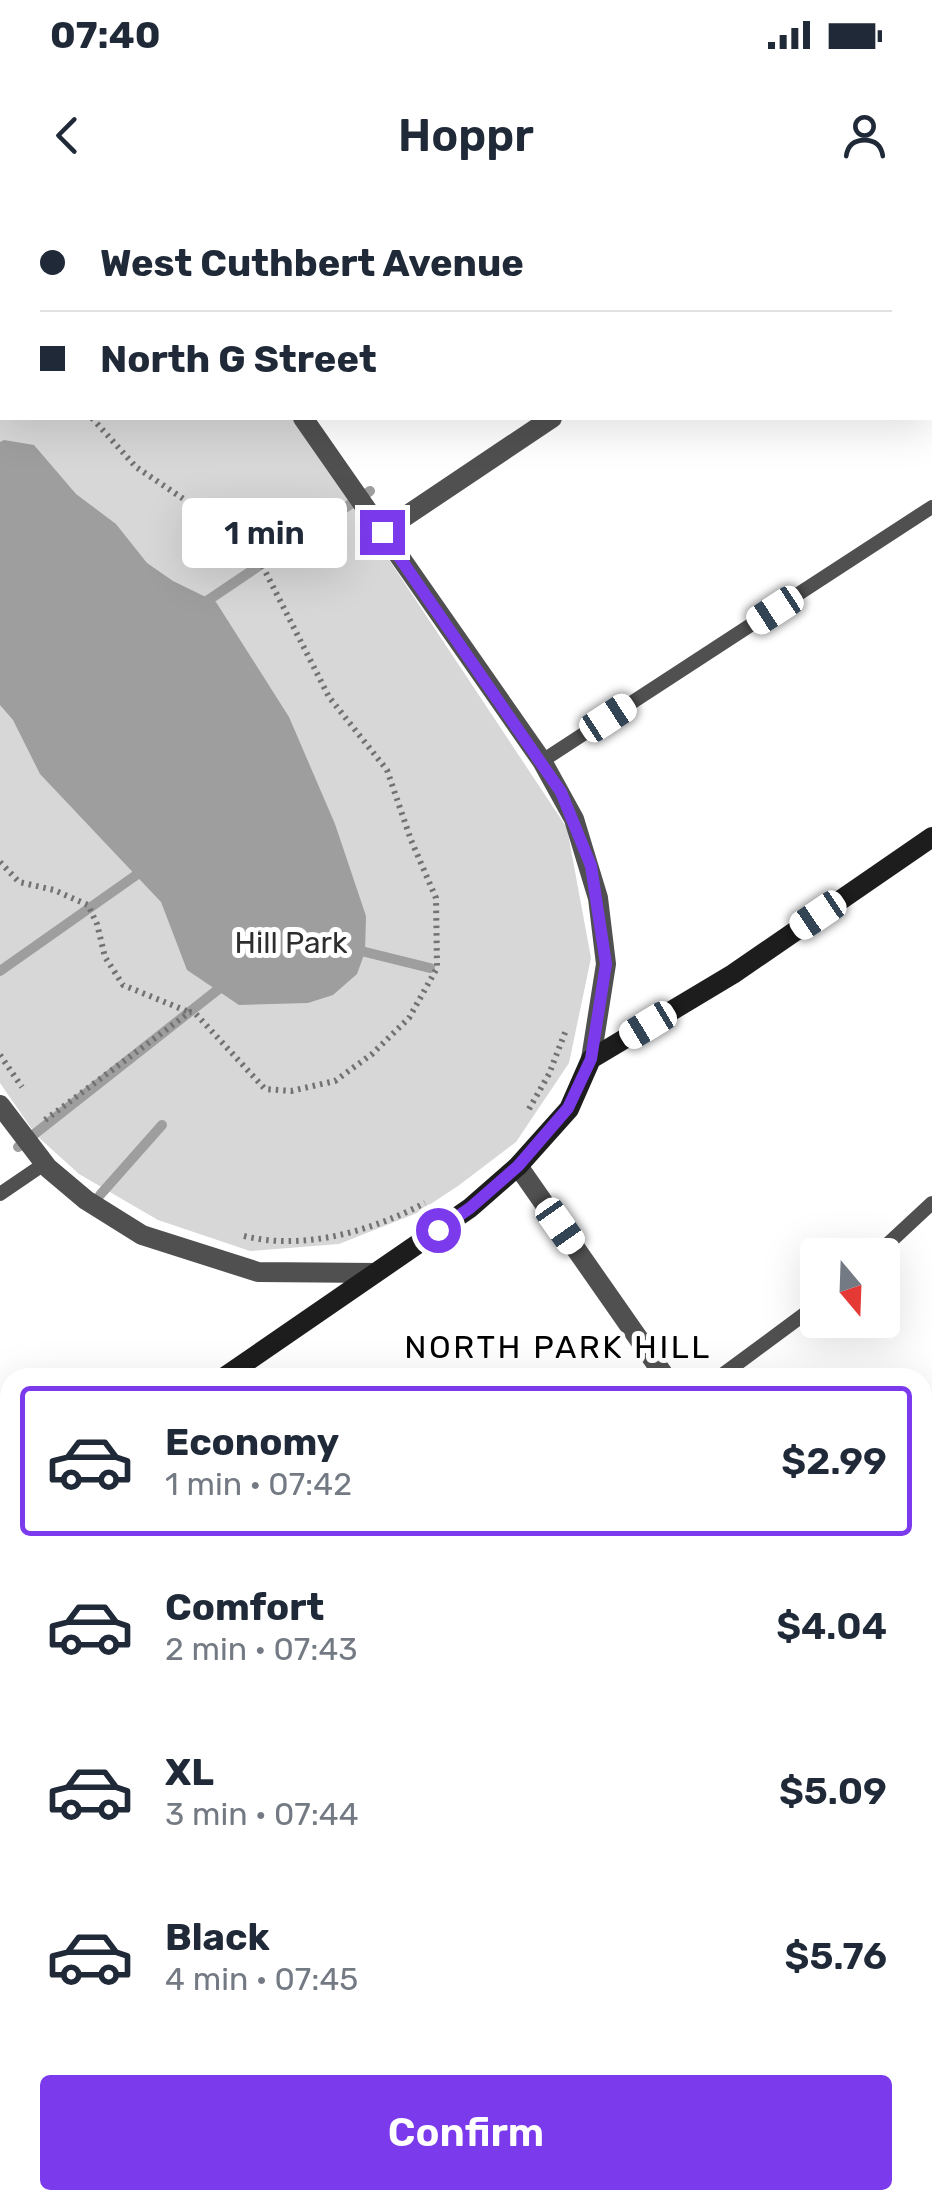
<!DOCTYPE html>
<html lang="en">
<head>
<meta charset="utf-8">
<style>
  body { margin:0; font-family:Rubik,sans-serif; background:#f6f6f7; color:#1f2937; height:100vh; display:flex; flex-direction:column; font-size:38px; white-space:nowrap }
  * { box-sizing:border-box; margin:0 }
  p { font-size:32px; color:#747a83 }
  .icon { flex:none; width:55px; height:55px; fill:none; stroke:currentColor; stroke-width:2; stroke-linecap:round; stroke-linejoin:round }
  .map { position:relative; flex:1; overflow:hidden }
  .panel { position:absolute; left:0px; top:1168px; width:932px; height:842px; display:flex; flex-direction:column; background:#fff; border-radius:30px 30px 0 0; box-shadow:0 10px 40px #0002 }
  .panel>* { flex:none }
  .hud { position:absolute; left:0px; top:0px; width:932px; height:220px; box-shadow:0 10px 40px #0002; display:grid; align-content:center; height:220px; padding:0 40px; background:#fff }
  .needle { width:65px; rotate:161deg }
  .fabs { position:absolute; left:800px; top:1038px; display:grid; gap:20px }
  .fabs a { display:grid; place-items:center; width:100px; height:100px; border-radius:10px; background:#fff; box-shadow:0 10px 40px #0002; font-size:50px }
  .end { position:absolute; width:45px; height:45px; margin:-22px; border:12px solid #7c3aed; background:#fff; box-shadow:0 0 0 5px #fff }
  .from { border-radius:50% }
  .bubble { position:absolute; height:70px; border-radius:10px; background:#fff; box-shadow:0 10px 40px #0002; font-size:32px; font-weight:600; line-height:70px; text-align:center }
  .car { position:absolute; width:30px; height:60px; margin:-30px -15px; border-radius:12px; box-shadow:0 0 8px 2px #0007; background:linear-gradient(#fff 24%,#345 0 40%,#fff 0 76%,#345 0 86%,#fff 0) }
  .hud b { display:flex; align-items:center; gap:35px; height:95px; font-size:38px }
  .hud b+b { border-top:2px solid #e0e1e3 }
  .hud i { width:25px; height:25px; background:#1f2937 }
  ul { padding:18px 0 0; list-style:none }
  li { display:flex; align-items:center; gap:30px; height:150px; margin:0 20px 15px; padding:0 20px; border:5px solid transparent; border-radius:10px }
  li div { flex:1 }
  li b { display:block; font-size:38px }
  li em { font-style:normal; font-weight:600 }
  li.on { border-color:#7c3aed }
  li>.icon { width:90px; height:90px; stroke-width:1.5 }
  .cta { display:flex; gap:20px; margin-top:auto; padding:20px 40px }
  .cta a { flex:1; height:115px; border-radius:10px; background:#7c3aed; color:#fff; font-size:40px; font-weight:600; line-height:115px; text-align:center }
  .status { display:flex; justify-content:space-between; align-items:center; height:70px; padding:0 50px; background:#fff; direction:ltr }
  .status svg { height:28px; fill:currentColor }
  header { display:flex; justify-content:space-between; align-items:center; height:130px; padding:0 40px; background:#fff; font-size:45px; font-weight:600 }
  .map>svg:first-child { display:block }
  .green { fill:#d7d7d7 }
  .water { fill:#9e9e9e }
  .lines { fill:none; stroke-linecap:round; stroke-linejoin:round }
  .stream { stroke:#9e9e9e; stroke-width:10 }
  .path { stroke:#727272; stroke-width:6; stroke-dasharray:2.5 5; stroke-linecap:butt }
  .lane { stroke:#505050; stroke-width:14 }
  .street { stroke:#505050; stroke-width:20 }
  .secondary { stroke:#1d1d1d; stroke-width:20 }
  .route { stroke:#7c3aed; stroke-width:12 }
  .labels { text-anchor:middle; stroke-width:10; stroke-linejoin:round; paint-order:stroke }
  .park-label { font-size:30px; fill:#2e2e2e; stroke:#fff }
  .neighbourhood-label { font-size:32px; letter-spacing:2.5px; fill:#000; stroke:#fff }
</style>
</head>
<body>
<div class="status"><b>07:40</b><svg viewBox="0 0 49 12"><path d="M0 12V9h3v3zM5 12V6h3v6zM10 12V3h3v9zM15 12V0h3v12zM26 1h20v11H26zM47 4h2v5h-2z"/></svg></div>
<header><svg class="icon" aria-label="back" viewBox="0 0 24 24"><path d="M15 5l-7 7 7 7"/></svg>Hoppr<svg class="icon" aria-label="person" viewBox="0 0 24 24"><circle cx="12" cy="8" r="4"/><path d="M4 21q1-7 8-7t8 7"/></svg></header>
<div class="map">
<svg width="932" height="2009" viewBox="0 0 932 2009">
  <rect width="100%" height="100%" fill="#fff"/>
  <path class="green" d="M0,0L153,2H2V218H295L567,628L591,758L569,863L516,942L458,986L417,1013L339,1044L250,1051L158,1020L79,974L36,935L0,883Z"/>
  <path class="water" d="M4,240L34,245L76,294L116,324L147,363L173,381L216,402L289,517L335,624L366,716L365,752L357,774L333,795L308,803L239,805L187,770L161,702L40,574L13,520L0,505V242Z"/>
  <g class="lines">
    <path class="stream" d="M201,405L370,291
      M353,749L430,768
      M0,771L142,671
      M18,947L225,784
      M100,995L162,925"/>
    <path class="path" d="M0,45L2,44
      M0,117H2
      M92,218L136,267L197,308L261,363
      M0,662L19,682L54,690L88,705L97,724L105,757L123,785L189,812
      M0,855L22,887
      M529,909L549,874L566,830
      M45,920L190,812L195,813L265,889L291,891L335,881L372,854L409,818L437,768L436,698L411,640L387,570L329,497L261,363L337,313
      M244,1036C304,1051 371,1031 425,1003"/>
    <path class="lane" d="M370,2L373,0
      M542,561L932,307
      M0,994L44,964
      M876,1055L932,1003
      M718,1178L818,1104
      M0,1674L10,1667
      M922,1728L932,1721
      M507,2009L521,2000"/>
    <path class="street" d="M153,0L155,2
      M870,2L874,0
      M303,218L542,561L574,619L598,698L606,764L591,859
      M382,332L552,218
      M0,905L48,968L86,1000L142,1035L258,1072L375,1073
      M518,966L666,1178
      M922,1381L932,1375
      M922,1549L932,1563
      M129,2009L134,2000"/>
    <path class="secondary" d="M223,1178L470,1008L518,966L569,909L591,859L733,774L932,637
      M0,1331L10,1324"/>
  </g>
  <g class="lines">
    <path class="route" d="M382,332L561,592L591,666L606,764L591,859L568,908L518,966L470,1008L438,1030"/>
  </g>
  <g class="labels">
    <g class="park-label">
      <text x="291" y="753">Hill Park</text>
    </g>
    <g class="neighbourhood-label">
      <text x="558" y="1158">NORTH PARK HILL</text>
    </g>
  </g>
</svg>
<div class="fabs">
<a><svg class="needle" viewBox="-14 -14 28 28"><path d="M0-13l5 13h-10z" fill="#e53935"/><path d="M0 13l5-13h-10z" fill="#747a83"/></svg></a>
</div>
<i class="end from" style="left:438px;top:1030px"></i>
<i class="end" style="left:382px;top:332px"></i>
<div class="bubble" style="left:182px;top:298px;width:165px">1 min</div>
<i class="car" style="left:775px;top:410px;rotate:237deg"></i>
<i class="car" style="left:608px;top:518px;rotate:57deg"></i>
<i class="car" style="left:818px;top:715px;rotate:236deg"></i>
<i class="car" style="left:648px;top:825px;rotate:239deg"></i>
<i class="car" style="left:560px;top:1026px;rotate:145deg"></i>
<div class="hud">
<b><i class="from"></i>West Cuthbert Avenue</b>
<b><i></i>North G Street</b>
</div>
<section class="panel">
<ul>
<li class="on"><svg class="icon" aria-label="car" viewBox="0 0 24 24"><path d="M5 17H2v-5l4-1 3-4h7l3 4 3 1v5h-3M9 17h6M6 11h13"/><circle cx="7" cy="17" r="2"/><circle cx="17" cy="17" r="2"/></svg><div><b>Economy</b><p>1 min · 07:42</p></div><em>$2.99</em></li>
<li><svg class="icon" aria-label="car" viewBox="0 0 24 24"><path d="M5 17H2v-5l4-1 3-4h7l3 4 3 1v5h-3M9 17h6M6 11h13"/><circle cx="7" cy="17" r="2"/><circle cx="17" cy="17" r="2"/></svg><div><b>Comfort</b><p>2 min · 07:43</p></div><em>$4.04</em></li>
<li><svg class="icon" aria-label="car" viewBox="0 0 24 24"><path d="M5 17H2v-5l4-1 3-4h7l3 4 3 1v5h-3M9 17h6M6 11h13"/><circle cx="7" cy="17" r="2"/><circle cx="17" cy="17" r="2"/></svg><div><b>XL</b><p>3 min · 07:44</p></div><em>$5.09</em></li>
<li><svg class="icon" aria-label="car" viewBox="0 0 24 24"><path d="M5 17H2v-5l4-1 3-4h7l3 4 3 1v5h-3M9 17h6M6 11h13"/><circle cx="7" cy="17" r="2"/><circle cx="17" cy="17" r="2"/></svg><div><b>Black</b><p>4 min · 07:45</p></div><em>$5.76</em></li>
</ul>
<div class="cta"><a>Confirm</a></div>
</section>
</div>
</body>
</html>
